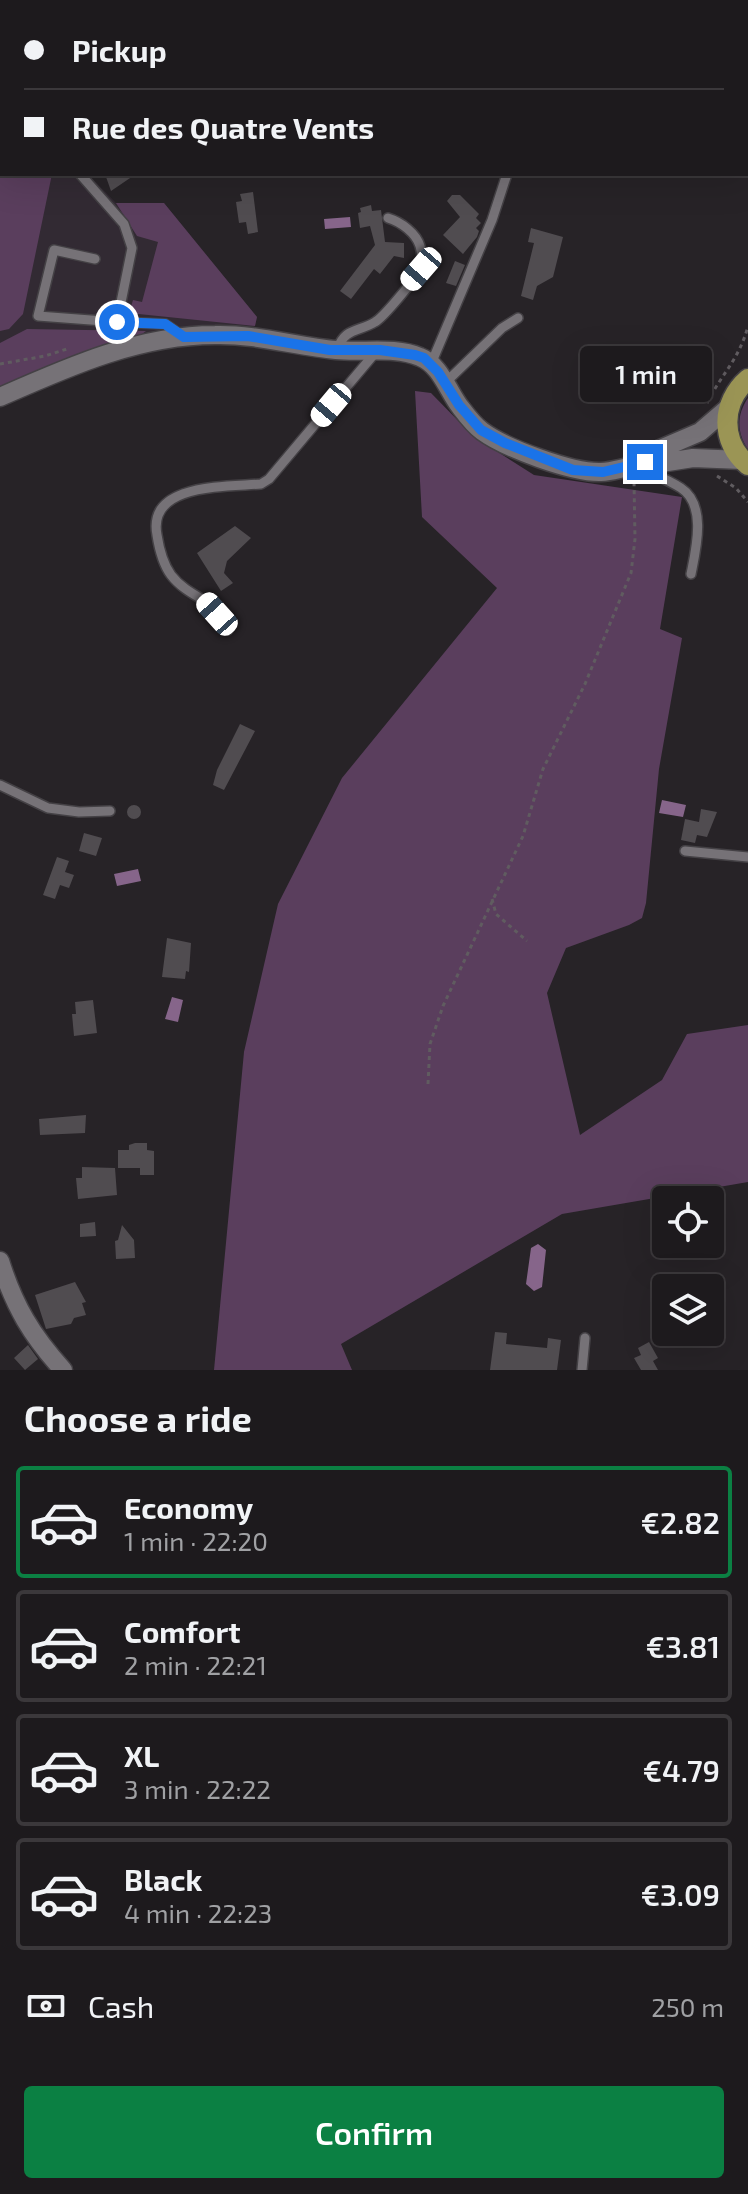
<!DOCTYPE html>
<html lang="en">
<head>
<meta charset="utf-8">
<style>
  body { margin:0; font-family:"Exo 2",sans-serif; background:#2a272a; color:#f1f3f6; height:100vh; display:flex; flex-direction:column; font-size:30px; white-space:nowrap }
  * { box-sizing:border-box; margin:0 }
  p { font-size:26px; color:#a0a1a4 }
  .icon { flex:none; width:44px; height:44px; fill:none; stroke:currentColor; stroke-width:2; stroke-linecap:round; stroke-linejoin:round }
  .map { position:relative; height:1370px; overflow:hidden }
  .sheet { display:flex; flex-direction:column; background:#1d1a1d; flex:1 }
  .sheet>* { flex:none }
  .hud { position:absolute; left:0px; top:0px; width:748px; height:176px; box-shadow:0 8px 32px #0002,0 0 0 2px #3b383b; display:grid; align-content:center; height:176px; padding:0 24px; background:#1d1a1d }
  .buttons { position:absolute; left:652px; top:1186px; display:grid; gap:16px }
  .buttons a { display:grid; place-items:center; width:72px; height:72px; border-radius:8px; background:#1d1a1d; box-shadow:0 8px 32px #0002,0 0 0 2px #3b383b; font-size:40px }
  .end { position:absolute; width:36px; height:36px; margin:-18px; border:10px solid #1a73e8; background:#fff; box-shadow:0 0 0 4px #fff }
  .from { border-radius:50% }
  .bubble { position:absolute; height:56px; border-radius:8px; background:#1d1a1d; box-shadow:0 8px 32px #0002,0 0 0 2px #3b383b; font-size:26px; font-weight:600; line-height:56px; text-align:center }
  .car { position:absolute; width:24px; height:48px; margin:-24px -12px; border-radius:10px; box-shadow:0 0 6px 2px #0007; background:linear-gradient(#fff 24%,#345 0 40%,#fff 0 76%,#345 0 86%,#fff 0) }
  .hud b { display:flex; align-items:center; gap:28px; height:76px; font-size:30px }
  .hud b+b { border-top:2px solid #3b383b }
  .hud i { width:20px; height:20px; background:#f1f3f6 }
  ul { padding:0; list-style:none }
  li { display:flex; align-items:center; gap:24px; height:112px; margin:0 16px 12px; padding:0 8px; border:4px solid #3b383b; border-radius:8px }
  li div { flex:1 }
  li b { display:block; font-size:30px }
  li em { font-style:normal; font-weight:600 }
  li.current { border-color:#0b8043 }
  li>.icon { width:72px; height:72px; stroke-width:1.5 }
  h2 { padding:0 24px; font-size:36px; line-height:96px }
  .pay { display:flex; align-items:center; gap:20px; height:88px; padding:0 24px; font-size:30px }
  .pay p { margin-inline-start:auto }
  .action { display:flex; gap:16px; margin-top:auto; padding:16px 24px }
  .action a { flex:1; height:92px; border-radius:8px; background:#0b8043; color:#fff; font-size:32px; font-weight:600; line-height:92px; text-align:center }
  .map>svg:first-child { display:block }
  .built { fill:#322a33 }
  .green { fill:#5a3e5d }
  .water { fill:#86658a }
  .building { fill:#504c50 }
  .lines { fill:none; stroke-linecap:round; stroke-linejoin:round }
  .lane-casing { stroke:#444145; stroke-width:12 }
  .street-casing { stroke:#444145; stroke-width:21 }
  .primary-casing { stroke:#444145; stroke-width:23 }
  .path { stroke:#605c60; stroke-width:3; stroke-dasharray:4 4; stroke-linecap:butt }
  .lane { stroke:#767277; stroke-width:9 }
  .street { stroke:#767277; stroke-width:18 }
  .primary { stroke:#9b9555; stroke-width:20 }
  .route { stroke:#1a73e8; stroke-width:10 }
</style>
</head>
<body>
<div class="map">
<svg width="748" height="1370" viewBox="0 0 748 1370">
  <rect width="100%" height="100%" fill="#272327"/>
  <path class="built" d="M0,0H266L2,2V174H88L116,203H164L257,317L254,330L167,331L0,388Z"/>
  <path class="green" d="M0,0H48L2,2V174H52L23,314L9,329L0,331Z
    M116,203H164L257,317L255,326L129,313L133,300L142,302L158,242L137,236Z
    M27,329L146,331L138,337L0,389V343Z
    M415,391L431,393L473,436L534,475L682,497L660,629L682,638L659,769L646,903L642,918L629,925L566,948L547,993L580,1135L662,1080L687,1034L748,1025V1182L562,1214L341,1344L352,1370H214L244,1052L278,904L342,778L497,588L422,517Z
    M748,398V449C736,432 737,414 748,398Z"/>
  <path class="water" d="M350,217L351,227L325,229L324,219Z
    M662,800L686,805L683,817L659,813Z
    M138,869L141,881L117,886L114,874Z
    M172,997L183,1000L178,1022L165,1019Z
    M538,1244L546,1250L542,1287L534,1291L526,1284L531,1248Z"/>
  <path class="building" d="M105,174H136L111,191Z
    M253,192L258,232L248,234L246,222L239,223L236,202L242,201L240,194Z
    M452,195H460L479,214L476,218L481,223L476,228L479,231L477,237L463,254L443,235L460,217L447,201Z
    M371,205L372,211L381,210L385,242L404,243V258L394,256L380,274L374,269L351,299L340,291L375,245L370,226L360,228L358,213L361,212L360,208Z
    M531,228L563,237L553,277L537,286L533,300L521,296L534,243L528,242Z
    M455,261L465,265L456,286L446,283Z
    M235,526L251,538L227,561L224,573L233,583L221,591L197,553Z
    M240,724L255,731L224,790L213,785L217,770Z
    M127 812a7 7 0 1 1 14 0a7 7 0 1 1-14 0Z
    M701,809L717,812L707,837L697,835L695,843L681,840L685,819L699,822Z
    M84,833L102,838L96,856L79,851Z
    M57,857L69,861L65,872L74,875L69,888L60,885L55,899L43,895Z
    M167,938L191,943L189,972L186,971L185,979L162,977Z
    M93,1000L97,1033L74,1036L72,1014H76L75,1002Z
    M86,1115L85,1133L40,1135L39,1119Z
    M135,1143H147V1150L154,1151V1175H140V1168H118V1150H129V1145Z
    M82,1167L115,1168L117,1195L78,1199L76,1178H82Z
    M95,1222L96,1236L80,1237V1224Z
    M122,1225L134,1240L135,1258L116,1259L115,1241L118,1240Z
    M75,1282L86,1302L82,1303L86,1315L74,1318L71,1324L46,1329L35,1295Z
    M495,1332L507,1333L506,1344L547,1348L548,1338L561,1340L557,1370H490Z
    M649,1342L658,1358L653,1361L658,1370H641L634,1358L641,1355L638,1348Z
    M28,1345L38,1359L25,1370L14,1358Z"/>
  <g class="lines">
    <defs>
      <path id="lane" d="M82,2L83,0
        M653,2L654,0
        M80,174L124,224L132,248L117,322L165,324L181,335
        M95,259L54,250L38,316L117,322
        M337,350C345,327 359,332 375,322C384,317 414,280 420,270C424,263 422,254 420,246C416,233 401,222 388,218
        M431,364L492,220L507,174
        M445,383L502,328L518,318
        M645,462C657,478 665,478 681,488C707,505 696,549 691,574
        M228,630C221,620 214,608 205,601C193,594 180,587 171,575C163,564 159,548 157,535C147,483 226,487 261,484L269,479L375,353
        M0,785L48,808L79,812L110,811
        M685,851L748,857
        M582,1370L585,1338"/>
      <path id="street" d="M742,0V2
        M0,397C68,367 139,335 215,335C256,334 295,346 336,350C363,353 394,346 420,357C441,365 448,392 461,408C467,416 474,425 482,431C505,448 572,473 601,472C619,471 638,464 655,459L661,463L693,458L742,460
        M655,459L658,450L700,432L729,407
        M0,1261C14,1306 32,1336 63,1370"/>
      <path id="primary" d="M748,379C721,402 720,442 748,465"/>
    </defs>
    <use href="#lane" class="lane-casing"/>
    <use href="#street" class="street-casing"/>
    <use href="#primary" class="primary-casing"/>
    <path class="path" d="M170,2L171,0
      M265,2L267,0
      M0,23L2,24
      M0,364L45,356L70,348
      M707,403C722,373 739,360 748,326
      M717,476L736,488L748,502
      M492,899L496,914L527,941
      M428,1084L430,1044L443,1006L523,836L543,769L585,684L631,573L635,539L634,481"/>
    <use href="#lane" class="lane"/>
    <use href="#street" class="street"/>
    <use href="#primary" class="primary"/>
  </g>
  <g class="lines">
    <path class="route" d="M117,322L165,324L184,337L248,336L330,350H380L415,355L424,358L438,372L459,405L481,430L505,443L573,470L603,472L645,462"/>
  </g>
</svg>
<div class="buttons">
<a><svg class="icon" aria-label="locate" viewBox="0 0 24 24"><circle cx="12" cy="12" r="6"/><path d="M12 2v4M12 18v4M2 12h4M18 12h4"/></svg></a>
<a><svg class="icon" aria-label="layers" viewBox="0 0 24 24"><path d="M12 4l9 5-9 5-9-5zM3 14l9 5 9-5"/></svg></a>
</div>
<i class="end from" style="left:117px;top:322px"></i>
<i class="end" style="left:645px;top:462px"></i>
<div class="bubble" style="left:580px;top:346px;width:132px">1 min</div>
<i class="car" style="left:421px;top:269px;rotate:221deg"></i>
<i class="car" style="left:331px;top:405px;rotate:220deg"></i>
<i class="car" style="left:217px;top:614px;rotate:318deg"></i>
<div class="hud">
<b><i class="from"></i>Pickup</b>
<b><i></i>Rue des Quatre Vents</b>
</div>
</div>
<section class="sheet">
<h2>Choose a ride</h2>
<ul>
<li class="current"><svg class="icon" aria-label="car" viewBox="0 0 24 24"><path d="M5 17H2v-5l4-1 3-4h7l3 4 3 1v5h-3M9 17h6M6 11h13"/><circle cx="7" cy="17" r="2"/><circle cx="17" cy="17" r="2"/></svg><div><b>Economy</b><p>1 min · 22:20</p></div><em>€2.82</em></li>
<li><svg class="icon" aria-label="car" viewBox="0 0 24 24"><path d="M5 17H2v-5l4-1 3-4h7l3 4 3 1v5h-3M9 17h6M6 11h13"/><circle cx="7" cy="17" r="2"/><circle cx="17" cy="17" r="2"/></svg><div><b>Comfort</b><p>2 min · 22:21</p></div><em>€3.81</em></li>
<li><svg class="icon" aria-label="car" viewBox="0 0 24 24"><path d="M5 17H2v-5l4-1 3-4h7l3 4 3 1v5h-3M9 17h6M6 11h13"/><circle cx="7" cy="17" r="2"/><circle cx="17" cy="17" r="2"/></svg><div><b>XL</b><p>3 min · 22:22</p></div><em>€4.79</em></li>
<li><svg class="icon" aria-label="car" viewBox="0 0 24 24"><path d="M5 17H2v-5l4-1 3-4h7l3 4 3 1v5h-3M9 17h6M6 11h13"/><circle cx="7" cy="17" r="2"/><circle cx="17" cy="17" r="2"/></svg><div><b>Black</b><p>4 min · 22:23</p></div><em>€3.09</em></li>
</ul>
<div class="pay"><svg class="icon" aria-label="cash" viewBox="0 0 24 24"><path d="M3 7h18v10H3z"/><circle cx="12" cy="12" r="2"/></svg>Cash<p>250 m</p></div>
<div class="action"><a>Confirm</a></div>
</section>
</body>
</html>
